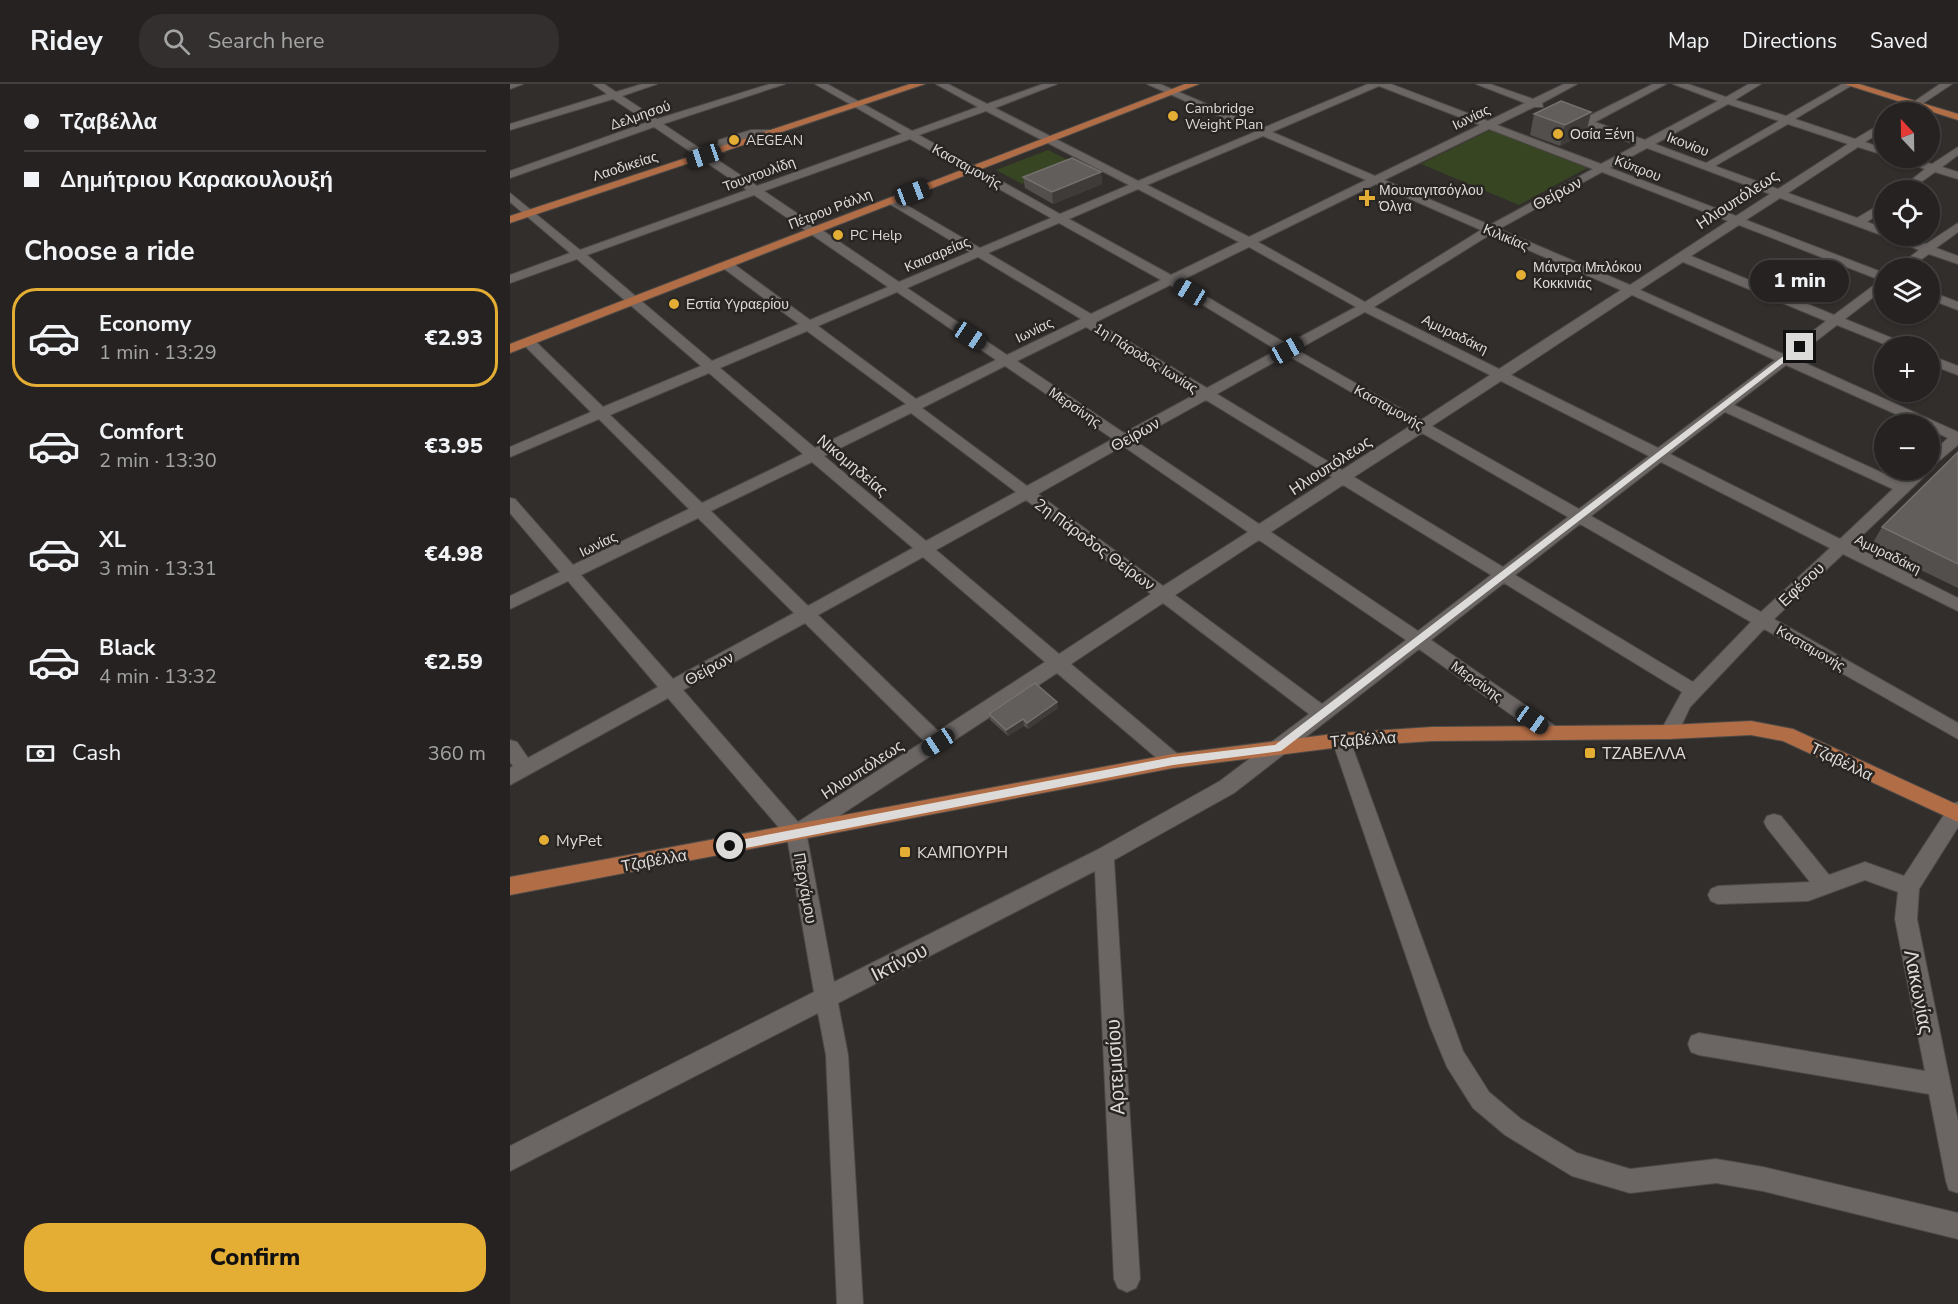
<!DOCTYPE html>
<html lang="en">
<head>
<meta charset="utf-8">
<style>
  body { margin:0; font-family:"Nunito Sans",sans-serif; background:#322f2e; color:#f1f3f6; height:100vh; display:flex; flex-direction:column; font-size:22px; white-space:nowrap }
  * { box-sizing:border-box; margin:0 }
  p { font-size:20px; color:#a4a4a5 }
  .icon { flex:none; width:33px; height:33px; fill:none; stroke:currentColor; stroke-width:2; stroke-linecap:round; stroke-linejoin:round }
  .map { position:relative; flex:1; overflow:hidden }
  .drawer { display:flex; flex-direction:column; background:#262221; width:510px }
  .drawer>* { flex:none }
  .guide { display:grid; align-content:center; height:132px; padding:0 24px; background:#262221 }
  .needle { width:39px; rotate:338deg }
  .buttons { position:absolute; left:1364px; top:18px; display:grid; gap:12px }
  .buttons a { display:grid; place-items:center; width:66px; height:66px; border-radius:50%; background:#262221; box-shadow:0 2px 4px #0004,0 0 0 2px #423f3f; font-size:30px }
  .end { position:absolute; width:27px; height:27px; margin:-14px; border:8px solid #dddbd9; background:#111; box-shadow:0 0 0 3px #111 }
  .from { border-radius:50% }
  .bubble { position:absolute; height:42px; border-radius:21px; background:#262221; box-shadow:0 2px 4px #0004,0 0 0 2px #423f3f; font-size:20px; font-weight:800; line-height:42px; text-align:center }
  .car { position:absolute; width:18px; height:36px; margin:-18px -9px; border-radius:8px; box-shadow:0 0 4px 2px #0007; background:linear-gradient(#222 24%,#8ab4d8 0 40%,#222 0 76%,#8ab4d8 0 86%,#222 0) }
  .guide b { display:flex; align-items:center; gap:21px; height:57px; font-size:22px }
  .guide b+b { border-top:2px solid #423f3f }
  .guide i { width:15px; height:15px; background:#f1f3f6 }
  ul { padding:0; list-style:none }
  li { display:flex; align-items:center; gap:18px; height:99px; margin:0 12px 9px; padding:0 12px; border:3px solid transparent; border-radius:24px }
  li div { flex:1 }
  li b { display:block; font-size:22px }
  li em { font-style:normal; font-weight:800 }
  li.current { border-color:#e4ae35 }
  li>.icon { width:54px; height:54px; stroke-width:1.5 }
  h2 { padding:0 24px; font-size:27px; line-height:72px }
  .pay { display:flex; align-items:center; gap:15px; height:66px; padding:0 24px; font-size:22px }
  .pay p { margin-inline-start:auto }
  .primary-button { display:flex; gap:12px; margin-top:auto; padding:12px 24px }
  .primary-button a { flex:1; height:69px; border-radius:24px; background:#e4ae35; color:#111; font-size:24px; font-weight:800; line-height:69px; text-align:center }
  header { display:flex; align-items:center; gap:36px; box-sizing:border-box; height:84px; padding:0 30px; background:#262221; border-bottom:2px solid #423f3f }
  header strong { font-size:28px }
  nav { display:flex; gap:33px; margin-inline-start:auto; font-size:21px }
  .search { width:420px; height:54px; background:#322f2e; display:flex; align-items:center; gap:15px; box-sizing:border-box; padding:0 21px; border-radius:24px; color:#a4a4a5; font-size:22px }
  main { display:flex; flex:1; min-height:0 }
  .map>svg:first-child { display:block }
  .green { fill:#374522 }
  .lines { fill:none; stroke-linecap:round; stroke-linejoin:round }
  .minor-casing { stroke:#4d4a47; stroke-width:2 }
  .major-casing { stroke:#4d4a47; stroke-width:2 }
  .minor { fill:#6b6664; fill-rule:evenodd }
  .major { fill:#b16d46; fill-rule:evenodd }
  .wall { fill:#524f4c }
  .shaded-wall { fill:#3f3b39 }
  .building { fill:#615e5b; stroke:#75716f; stroke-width:1.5 }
  .route { fill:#dddbd9 }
  .poi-dot { fill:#e4ae35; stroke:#282522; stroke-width:2 }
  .labels { text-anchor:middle; stroke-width:5; stroke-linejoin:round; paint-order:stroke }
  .far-poi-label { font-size:14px; fill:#dddbd9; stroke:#282522; text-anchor:start }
  .far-street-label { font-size:14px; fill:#dddbd9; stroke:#282522 }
  .street-label { font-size:16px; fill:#dddbd9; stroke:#282522 }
  .poi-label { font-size:16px; fill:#dddbd9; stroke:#282522; text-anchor:start }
  .near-street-label { font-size:20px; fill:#dddbd9; stroke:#282522 }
</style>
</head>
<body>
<header>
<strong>Ridey</strong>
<div class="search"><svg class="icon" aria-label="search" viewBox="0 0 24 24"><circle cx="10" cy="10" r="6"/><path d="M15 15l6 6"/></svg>Search here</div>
<nav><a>Map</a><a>Directions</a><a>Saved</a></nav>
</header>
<main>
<section class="drawer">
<div class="guide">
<b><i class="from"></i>Τζαβέλλα</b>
<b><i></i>Δημήτριου Καρακουλουξή</b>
</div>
<h2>Choose a ride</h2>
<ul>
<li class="current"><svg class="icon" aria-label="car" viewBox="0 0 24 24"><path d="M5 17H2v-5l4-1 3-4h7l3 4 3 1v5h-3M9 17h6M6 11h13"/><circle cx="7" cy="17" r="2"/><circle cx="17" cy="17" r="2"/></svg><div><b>Economy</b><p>1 min · 13:29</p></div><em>€2.93</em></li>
<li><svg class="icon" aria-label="car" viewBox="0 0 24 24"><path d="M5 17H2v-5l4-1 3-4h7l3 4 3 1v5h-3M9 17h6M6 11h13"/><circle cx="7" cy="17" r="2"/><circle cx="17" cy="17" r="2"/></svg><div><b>Comfort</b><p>2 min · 13:30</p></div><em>€3.95</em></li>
<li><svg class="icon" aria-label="car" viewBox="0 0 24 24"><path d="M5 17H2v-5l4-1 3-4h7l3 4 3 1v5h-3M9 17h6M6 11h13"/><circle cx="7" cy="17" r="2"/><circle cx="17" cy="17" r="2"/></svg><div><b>XL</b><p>3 min · 13:31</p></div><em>€4.98</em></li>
<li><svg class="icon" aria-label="car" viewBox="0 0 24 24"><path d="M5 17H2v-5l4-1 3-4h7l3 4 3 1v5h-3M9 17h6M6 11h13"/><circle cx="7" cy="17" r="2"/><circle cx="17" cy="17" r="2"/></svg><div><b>Black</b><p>4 min · 13:32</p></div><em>€2.59</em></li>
</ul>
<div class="pay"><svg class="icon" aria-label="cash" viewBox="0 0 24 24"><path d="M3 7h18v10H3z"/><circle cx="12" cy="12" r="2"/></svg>Cash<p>360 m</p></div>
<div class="primary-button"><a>Confirm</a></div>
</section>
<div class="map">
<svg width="1448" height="1220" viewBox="0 0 1448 1220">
  <rect width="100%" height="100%" fill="#322e2c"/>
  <path class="green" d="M980,46L1077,84L1009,121L911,80Z
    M538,66L564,79L512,100L486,86Z"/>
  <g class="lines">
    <defs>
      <path id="minor" d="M0,0H13L0,5Z
        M83,0H94L106,8L132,0H147L112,12L147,35L260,0H275L153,40L247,102L392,50L305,0H317L402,47L468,23L426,0H438L477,20L533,0H547L485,24L628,97L745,48L637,0H650L753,44L858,0H881L978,37L1015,19L966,0H980L1023,15L1054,0H1067L1032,19L1033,23H1024L987,41L1091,80L1127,61L1053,33V29L1075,34L1143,0H1156L1085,38L1135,56L1208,17L1163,0H1178L1216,13L1239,0H1251L1225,16L1276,32L1332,0H1344L1285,35L1345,55L1374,38V46L1355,58L1374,65V71L1348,63L1278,109L1347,134L1374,118V126L1357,138L1374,144V152L1270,114L1236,136L1374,189V205L1335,235L1394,259L1395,262H1379L1327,241L1284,274L1448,348V361L1419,385L1418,389L1342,461L1448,514V527L1333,470L1264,535L1448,639V655L1254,545L1180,623L1166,653L1159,655L1152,653L1150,648L1172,608L994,499L921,556L1048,644L1050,649L1048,654L1041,656L1034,654L909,565L724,709L604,776L630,1195L626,1204L617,1208L608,1204L604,1195L585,787L328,919L338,971L353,1220H327L316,971L308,929L0,1087V1062L304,908L277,753L158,614L0,701V684L3,682L0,678V656L7,658L18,674L148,603L58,497L0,525V512L50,488L0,429V414L5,415L63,481L179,425L89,335L0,373V363L81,328L11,258L18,254L23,255L93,323L191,282L67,175L0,199V191L60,169L0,118V109L70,166L237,106L144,43L0,94V87L138,38L103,15L0,46V40L97,10ZM869,2L970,41L865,92L762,48ZM1218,20L1269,37L1196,79L1145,60ZM476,27L619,101L550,130L409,51ZM1278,40L1338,60L1268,105L1205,82ZM979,45L1083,85L980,141L874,96ZM753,52L856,96L739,153L637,101ZM400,55L541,134L470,164L386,115H378V119L460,168L389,198L254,107ZM1137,64L1260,110L1226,132L1100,84ZM1092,88L1218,137L1120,201L989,145ZM866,100L971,146L855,218L748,158ZM628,105L729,158L661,191L559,135ZM244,111L378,203L300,236L221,178H213V184L289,240L202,277L77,171ZM549,139L651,196L581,230L478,169ZM1229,141L1370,196H1371L1324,231L1181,172ZM981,150L1111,206L989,285L864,223ZM739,163L846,223L777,260L670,197ZM468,173L571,235L497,271L397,204ZM1173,178L1316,237L1273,270L1130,206ZM660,201L767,266L697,304L586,238ZM387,208L486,276L406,315L308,242ZM1122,211L1265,276L1148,364L1001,291ZM855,228L980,291L911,336L787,266ZM576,243L686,310L614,349L507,277ZM297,247L396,320L305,364L210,284ZM777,271L900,342L832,386L707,310ZM1276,281L1408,340H1419V345L1438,354L1419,372V386H1405L1392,398L1224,321ZM495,282L603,355L517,402L412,324ZM199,289L293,370L192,419L100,331ZM991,297L1139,372L1069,425L922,342ZM696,316L822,393L749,440L624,356ZM1215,328L1383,405L1330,455L1160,370ZM401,329L506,408L416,457L314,372ZM912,349L1058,433L993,483L844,393ZM613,362L738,448L653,502L528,410ZM302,378L403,464L298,522L201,427ZM1151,378L1320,464L1251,528L1081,432ZM833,401L981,491L908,547L761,448ZM516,416L641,510L549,570L426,466ZM188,434L284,529L163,595L71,491ZM1070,440L1241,538L1183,598L1005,491ZM749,456L896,556L812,620L665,511ZM413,473L535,578L428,647L308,531ZM653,519L799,630L710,697L587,766L324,898L297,753L547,589L656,682L663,684L670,682L672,677L670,672L561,580ZM295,539L414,657L288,738L173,606Z
        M1430,0H1442L1400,28H1389Z
        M241,46H263L268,49L263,52H242L218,60L215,68L206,66L209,56Z
        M1448,63V71L1432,83L1448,88V95L1425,88L1400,106H1389L1415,85L1388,76L1387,74H1401L1422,80Z
        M1448,139V148L1426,164L1448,172V180L1419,170L1399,184H1386L1409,166L1378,154L1376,152H1392L1416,160Z
        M1419,207L1448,218V226L1419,215Z
        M1419,271L1448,282V291L1419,280Z
        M831,649L838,651L840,656L953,967L979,1008L1011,1035L1067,1069L1120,1085L1206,1075L1253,1083L1448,1129V1155L1253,1107L1206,1099L1120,1109L1062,1092L995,1051L963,1024L937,983L920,942L822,656L824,651Z
        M1448,718V743L1409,805L1407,835L1448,1037V1109L1439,1106L1436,1097L1419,1010L1189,971L1181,968L1178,960L1181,952L1189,949L1415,987L1385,835L1388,808L1355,796L1298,817L1208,820L1201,817L1198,811L1201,805L1208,802L1300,798L1257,744L1254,738L1257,732L1264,730L1271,732L1319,791L1355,778L1394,792L1441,720Z"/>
      <path id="major" d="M400,0H415L0,139V132Z
        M675,0H689L0,269V260Z
        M1334,0H1349L1448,30V36Z
        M1241,637L1283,645L1448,721V738L1273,657L1241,651L1159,655L922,657L831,663L663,684L0,811V793L663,670L831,649L922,643L1159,641Z"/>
    </defs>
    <use href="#minor" class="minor-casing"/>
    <use href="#major" class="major-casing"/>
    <use href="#minor" class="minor"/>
    <use href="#major" class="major"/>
  </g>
  <path class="wall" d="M1081,28L1076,49L1050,62L1020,51L1024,30Z
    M591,88L592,100L543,120L515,104L513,93Z
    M1448,368V504L1361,462L1372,443Z
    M548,624L518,645L514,642L498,652L480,636L479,630Z"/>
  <path class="shaded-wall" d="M1081,28L1076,49L1050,62L1055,41Z
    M591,88L592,100L543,120L542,108Z
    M547,618L548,624L518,645L517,639Z
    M513,635L514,642L498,652L496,646Z"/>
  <path class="building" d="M1051,17L1081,28L1055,41L1024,30Z
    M562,74L591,88L542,108L513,93Z
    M1448,368V480L1372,443Z
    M525,599L547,618L517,639L513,635L496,646L479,630Z"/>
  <path class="route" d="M1288,261L1294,263L771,667L663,681L220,767L214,762L220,758L663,673L765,661Z"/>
  <g class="poi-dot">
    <circle cx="663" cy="32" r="6"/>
    <circle cx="1048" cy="50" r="6"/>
    <circle cx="224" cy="56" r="6"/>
    <path d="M854 105h6v6h6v6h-6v6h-6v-6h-6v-6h6z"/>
    <circle cx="328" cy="151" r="6"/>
    <circle cx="1011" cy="191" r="6"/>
    <circle cx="164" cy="220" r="6"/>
    <rect x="1074" y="663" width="12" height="12" rx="3"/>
    <circle cx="34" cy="756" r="6"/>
    <rect x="389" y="762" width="12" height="12" rx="3"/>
  </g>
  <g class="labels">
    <g class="far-poi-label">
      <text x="675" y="29">Cambridge<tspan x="675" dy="16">Weight Plan</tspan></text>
      <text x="1060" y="55">Οσία Ξένη</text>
      <text x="236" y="61">AEGEAN</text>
      <text x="869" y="111">Μουπαγιτσόγλου<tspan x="869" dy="16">Όλγα</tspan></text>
      <text x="340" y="156">PC Help</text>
      <text x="1023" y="188">Μάντρα Μπλόκου<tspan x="1023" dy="16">Κοκκινιάς</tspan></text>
      <text x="176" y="225">Εστία Υγραερίου</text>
    </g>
    <g class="far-street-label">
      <text transform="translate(130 31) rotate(-19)" y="5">Δελμησού</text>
      <text transform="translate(961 33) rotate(-26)" y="5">Ιωνίας</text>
      <text transform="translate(1178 60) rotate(21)" y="5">Ικονίου</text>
      <text transform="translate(115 82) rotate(-18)" y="5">Λαοδικείας</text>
      <text transform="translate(457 82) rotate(29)" y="5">Κασταμονής</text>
      <text transform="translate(1128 84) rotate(21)" y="5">Κύπρου</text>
      <text transform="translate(249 90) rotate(-20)" y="5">Τουντουλίδη</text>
      <text transform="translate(320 125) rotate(-21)" y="5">Πέτρου Ράλλη</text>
      <text transform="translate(996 153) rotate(23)" y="5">Κιλικίας</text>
      <text transform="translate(427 170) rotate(-23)" y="5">Καισαρείας</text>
      <text transform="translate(524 246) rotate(-26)" y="5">Ιωνίας</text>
      <text transform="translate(945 250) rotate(26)" y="5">Αμυραδάκη</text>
      <text transform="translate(636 274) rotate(32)" y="5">1η Πάροδος Ιωνίας</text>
      <text transform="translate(565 323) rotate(34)" y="5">Μερσίνης</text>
      <text transform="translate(879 323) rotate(29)" y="5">Κασταμονής</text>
      <text transform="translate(88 460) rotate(-26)" y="5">Ιωνίας</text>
      <text transform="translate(1378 470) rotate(26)" y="5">Αμυραδάκη</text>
      <text transform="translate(1301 564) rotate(30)" y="5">Κασταμονής</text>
      <text transform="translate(967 597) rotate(35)" y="5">Μερσίνης</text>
    </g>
    <g class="street-label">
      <text transform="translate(1047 109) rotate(-28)" y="6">Θείρων</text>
      <text transform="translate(1227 115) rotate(-33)" y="6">Ηλιουπόλεως</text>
      <text transform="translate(625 350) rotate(-29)" y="6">Θείρων</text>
      <text transform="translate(343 381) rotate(40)" y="6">Νικομηδείας</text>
      <text transform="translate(820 381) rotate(-33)" y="6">Ηλιουπόλεως</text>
      <text transform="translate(585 460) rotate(36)" y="6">2η Πάροδος Θείρων</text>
      <text transform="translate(1291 500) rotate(-43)" y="6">Εφέσου</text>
      <text transform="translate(199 584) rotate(-29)" y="6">Θείρων</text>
      <text transform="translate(853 655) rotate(-4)" y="6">Τζαβέλλα</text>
      <text transform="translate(1332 677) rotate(26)" y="6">Τζαβέλλα</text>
      <text transform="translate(352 685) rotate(-33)" y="6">Ηλιουπόλεως</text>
      <text transform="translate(144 776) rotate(-10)" y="6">Τζαβέλλα</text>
      <text transform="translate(296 804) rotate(80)" y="6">Περγάμου</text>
    </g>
    <g class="poi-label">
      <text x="1092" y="675">ΤΖΑΒΕΛΛΑ</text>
      <text x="46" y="762">MyPet</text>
      <text x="407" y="774">KAΜΠΟΥΡΗ</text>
    </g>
    <g class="near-street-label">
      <text transform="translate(389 878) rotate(-27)" y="7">Ικτίνου</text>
      <text transform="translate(1409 908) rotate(79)" y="7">Λακωνίας</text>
      <text transform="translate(605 983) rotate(-93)" y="7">Αρτεμισίου</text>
    </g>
  </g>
</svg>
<div class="buttons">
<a><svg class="needle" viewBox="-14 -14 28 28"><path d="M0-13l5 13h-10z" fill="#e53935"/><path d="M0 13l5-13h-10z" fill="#a4a4a5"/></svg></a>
<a><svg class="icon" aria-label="locate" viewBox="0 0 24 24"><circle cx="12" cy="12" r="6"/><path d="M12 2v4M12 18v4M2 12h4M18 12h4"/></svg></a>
<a><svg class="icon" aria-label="layers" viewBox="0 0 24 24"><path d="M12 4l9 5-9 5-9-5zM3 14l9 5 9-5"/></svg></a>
<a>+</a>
<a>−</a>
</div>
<i class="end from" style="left:220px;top:762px"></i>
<i class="end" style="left:1290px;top:263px"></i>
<div class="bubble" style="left:1240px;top:176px;width:99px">1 min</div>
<i class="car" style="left:194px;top:72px;rotate:251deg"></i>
<i class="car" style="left:402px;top:109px;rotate:69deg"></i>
<i class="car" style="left:680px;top:208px;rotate:301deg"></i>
<i class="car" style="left:460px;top:252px;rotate:124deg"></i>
<i class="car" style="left:777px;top:266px;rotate:61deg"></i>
<i class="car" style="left:1022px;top:636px;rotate:125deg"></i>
<i class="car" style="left:428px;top:658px;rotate:237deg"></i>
</div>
</main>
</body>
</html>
